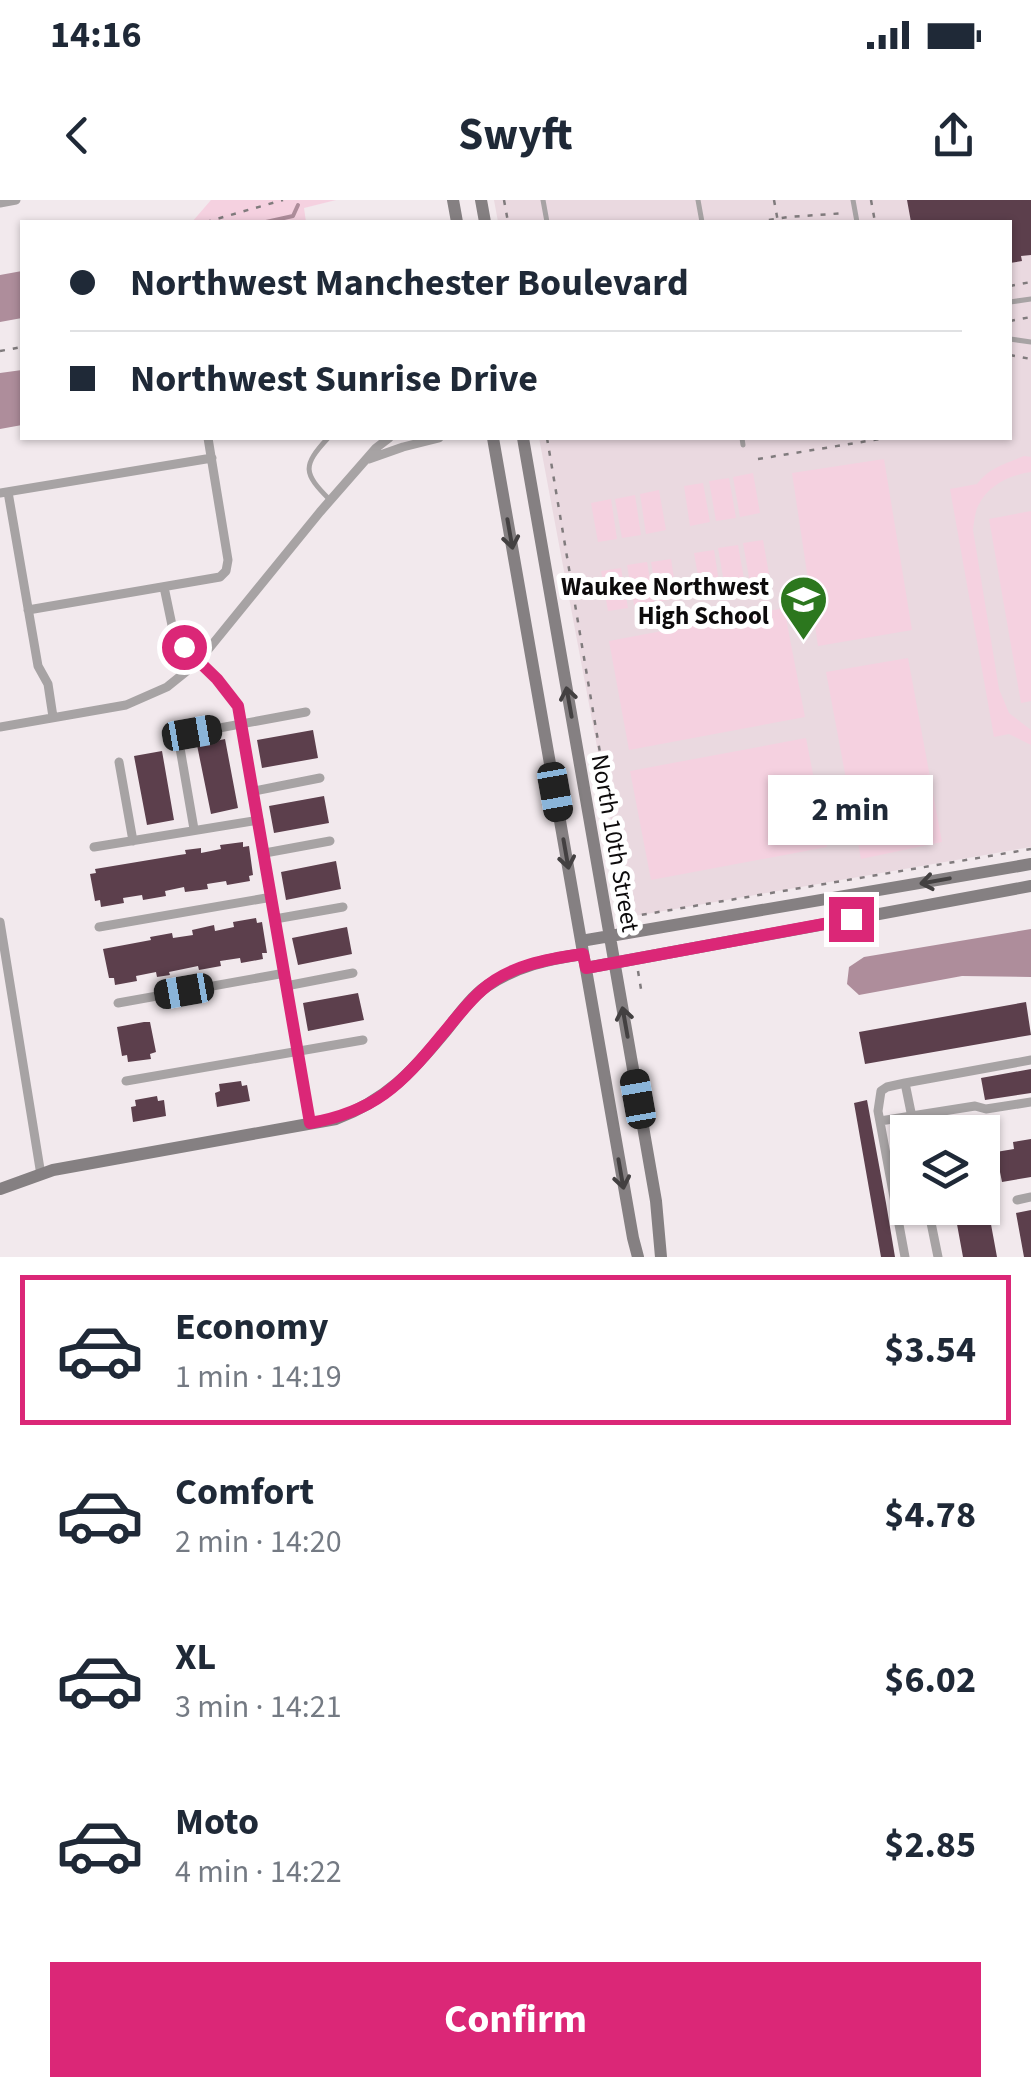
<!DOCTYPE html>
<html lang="en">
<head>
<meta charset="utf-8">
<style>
  body { margin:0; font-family:"Source Sans 3",sans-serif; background:#f2f2f3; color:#1f2937; height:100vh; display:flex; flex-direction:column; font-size:38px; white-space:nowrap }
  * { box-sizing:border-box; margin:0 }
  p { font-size:32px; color:#747a83 }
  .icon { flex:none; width:55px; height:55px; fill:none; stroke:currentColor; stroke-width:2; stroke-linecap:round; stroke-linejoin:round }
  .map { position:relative; height:1057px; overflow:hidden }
  .panel { display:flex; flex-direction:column; background:#fff; flex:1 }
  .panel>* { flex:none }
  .hud { position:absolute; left:20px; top:20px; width:992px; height:220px; border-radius:0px; box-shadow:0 2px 8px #0004; display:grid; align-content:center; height:220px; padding:0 50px; background:#fff }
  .controls { position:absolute; left:890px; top:915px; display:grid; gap:20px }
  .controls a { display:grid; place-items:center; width:110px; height:110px; border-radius:0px; background:#fff; box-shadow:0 2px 8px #0004; font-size:50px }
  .end { position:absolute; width:45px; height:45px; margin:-22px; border:12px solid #db2777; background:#fff; box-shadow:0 0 0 5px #fff }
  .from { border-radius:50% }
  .bubble { position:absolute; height:70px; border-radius:0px; background:#fff; box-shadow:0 2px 8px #0004; font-size:32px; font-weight:700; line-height:70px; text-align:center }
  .car { position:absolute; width:30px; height:60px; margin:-30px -15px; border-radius:12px; box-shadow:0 0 8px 2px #0007; background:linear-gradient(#222 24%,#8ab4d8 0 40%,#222 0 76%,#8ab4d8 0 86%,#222 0) }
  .hud b { display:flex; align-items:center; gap:35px; height:95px; font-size:38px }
  .hud b+b { border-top:2px solid #e0e1e3 }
  .hud i { width:25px; height:25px; background:#1f2937 }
  ul { padding:18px 0 0; list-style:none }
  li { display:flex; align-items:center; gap:30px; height:150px; margin:0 20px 15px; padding:0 30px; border:5px solid transparent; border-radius:0px }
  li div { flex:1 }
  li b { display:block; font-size:38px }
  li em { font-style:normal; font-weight:700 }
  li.selected { border-color:#db2777 }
  li>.icon { width:90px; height:90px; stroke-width:1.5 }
  .primary-button { display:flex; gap:20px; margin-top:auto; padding:20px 50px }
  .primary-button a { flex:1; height:115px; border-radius:0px; background:#db2777; color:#fff; font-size:40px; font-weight:700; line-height:115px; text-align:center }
  .status { display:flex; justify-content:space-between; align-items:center; height:70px; padding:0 50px; background:#fff; direction:ltr }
  .status svg { height:28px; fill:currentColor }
  header { display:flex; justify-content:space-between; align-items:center; height:130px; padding:0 50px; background:#fff; font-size:45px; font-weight:700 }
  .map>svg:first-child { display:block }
  .built { fill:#ead9e0 }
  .green { fill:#f5d1e0 }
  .water { fill:#ae8d9b }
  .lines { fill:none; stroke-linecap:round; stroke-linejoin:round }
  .stream { stroke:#ae8d9b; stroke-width:4 }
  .building { fill:#5c3f4c }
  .path { stroke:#807b7d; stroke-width:2.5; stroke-dasharray:5 8; stroke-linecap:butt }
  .lane { stroke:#a7a3a4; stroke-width:5 }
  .street { stroke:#a7a3a4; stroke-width:9 }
  .secondary { stroke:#858082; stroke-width:12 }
  .oneway { stroke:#434041 }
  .route { stroke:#db2777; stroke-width:12 }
  .labels { text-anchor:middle; stroke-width:10; stroke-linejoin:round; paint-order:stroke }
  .poi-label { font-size:25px; font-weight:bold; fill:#0d0b0c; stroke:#fff; text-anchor:end }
  .street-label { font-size:25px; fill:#0d0b0c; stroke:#fff }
</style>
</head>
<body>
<div class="status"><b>14:16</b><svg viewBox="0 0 49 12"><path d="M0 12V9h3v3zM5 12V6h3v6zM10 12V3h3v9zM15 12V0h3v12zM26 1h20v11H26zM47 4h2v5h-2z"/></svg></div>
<header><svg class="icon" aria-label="back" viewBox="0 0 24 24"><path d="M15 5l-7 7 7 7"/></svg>Swyft<svg class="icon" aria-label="share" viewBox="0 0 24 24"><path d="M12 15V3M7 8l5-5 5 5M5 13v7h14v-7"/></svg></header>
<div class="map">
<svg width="1031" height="1057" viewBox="0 0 1031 1057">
  <rect width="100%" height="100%" fill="#f2e9ed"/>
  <path class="built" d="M494,0H1031V647L629,717L539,238H1010V22H498Z"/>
  <path class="green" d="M211,0H336L304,8L306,22H192Z
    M1024,256L1031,257V272C1010,275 988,285 978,306C975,312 974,323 973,330L999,489L1009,513L1031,530V545L1009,534L994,537L950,289L977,284C988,268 1007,263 1024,256Z
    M884,259L912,430L818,446L792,273Z
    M753,273L760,313L740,317L733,277Z
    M729,278L736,318L716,321L709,281Z
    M703,283L710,322L690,326L684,286Z
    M659,290L666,330L646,334L640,294Z
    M635,295L641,335L622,338L615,299Z
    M611,299L617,339L598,342L591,303Z
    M1031,311V501L1021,503L989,319Z
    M763,340L770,380L750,383L743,343Z
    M738,345L745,384L725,388L718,348Z
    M714,350L720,389L701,393L694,353Z
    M671,359L677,398L658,402L651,362Z
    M647,362L654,402L634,405L627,365Z
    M621,368L628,408L608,411L601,371Z
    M784,408L805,517L629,550L609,441Z
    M908,458L942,642L861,659L826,472Z
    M806,538L827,647L651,680L630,571Z"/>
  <path class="water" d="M22,71V118L0,122V75Z
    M22,170V225L0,229V173Z
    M1031,729V777L962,776L859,795L847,784L849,767L864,757Z"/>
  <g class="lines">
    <path class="stream" d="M266,22L293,16L298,5"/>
  </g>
  <path class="building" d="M907,0H1031V55L1021,56L1022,61L1010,63V22H911Z
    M313,530L318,558L262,568L257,540Z
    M225,539L238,608L211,614L197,545Z
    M162,551L174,620L147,625L134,556Z
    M324,596L329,623L274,633L269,606Z
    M243,642V647L249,646L253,675L249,676L250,681L227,685L226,681L207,684L208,689L185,692L184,687L165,691L166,696L143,700L142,695L123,698L124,703L101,707L100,700L95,701L90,674L96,673L95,669L179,655L186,654L185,650L201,648V653L221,649L220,645Z
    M336,661L341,689L286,700L281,672Z
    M256,718L257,723L262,722L267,753H262L263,759L241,763L240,758L220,761L221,766L199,770L198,766L169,772L170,775L157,777L156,772L136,776L137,781L115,785L114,778H109L103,749L151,740L150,737L172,733L173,738L193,735L192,730L214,725L215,731L234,727L233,722Z
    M347,727L352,754L298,765L292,738Z
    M358,793L364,820L308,831L303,803Z
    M1026,802L1031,835L865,864L859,832Z
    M144,822H150L156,852L150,854L151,859L128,862L127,855L122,856L117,827Z
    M1031,869V893L985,900L981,878Z
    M241,881L242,886L247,885L250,901L217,907L215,893L220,891L219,884Z
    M157,896L158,901L164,900L166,916L133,922L131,907L136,906L135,900Z
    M867,900L886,1003L895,1057H881L854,903Z
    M971,915L975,932H940L938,921Z
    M1031,939V977L1002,982L996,952L1014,949L1013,942Z
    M954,1008H988L997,1057H963Z
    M1031,1010V1057H1024L1016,1013Z"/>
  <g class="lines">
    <path class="path" d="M504,0L508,22
      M774,0L778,22
      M871,0L875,22
      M206,22L283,0
      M756,22L789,17L846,13
      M1010,86L1031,82
      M1010,121L1031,117
      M0,151L22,147
      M1010,155L1031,159
      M547,238L628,719
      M758,259L886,238
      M629,717L1031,649
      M638,771L642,795"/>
    <path class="lane" d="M543,0L547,22
      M698,0L702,22
      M853,0L857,22
      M1010,102L1031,99
      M1010,139L1031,142
      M328,238C302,266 303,273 330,300
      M742,238L743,245"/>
    <path class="street" d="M0,3L16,0
      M369,259L403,247L439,238
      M8,292L38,466L48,484L53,517
      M0,293L212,258
      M164,387L173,430L184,447L217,479L238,506L310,923
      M28,410L220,377L226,371L228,360L208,238
      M0,527L126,505L167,487L198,462L320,312L376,248L389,238
      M119,562L133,641
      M254,591L320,578
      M194,629L180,548L183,539L192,533L306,512
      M94,647L259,620
      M265,653L330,641
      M275,719L343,707
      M0,722L41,975
      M99,727L272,697
      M286,786L353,773
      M118,803L285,773
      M126,881L363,840
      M905,883L915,932
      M880,921L975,906L986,909L1031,902
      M1017,1000L1031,997
      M928,1008L938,1057
      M905,1057L878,911L881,891L887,887L905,883L1031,860"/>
    <path class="secondary" d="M453,0L457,22
      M481,0L485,22
      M493,238L633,1038L638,1057
      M523,238L656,1001L661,1057
      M581,741L1031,664
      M586,768L1031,686
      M0,989L53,970L336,919C386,900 411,873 445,832C457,817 471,797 487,786C517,766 548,759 583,754"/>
  </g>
  <defs><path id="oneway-shaft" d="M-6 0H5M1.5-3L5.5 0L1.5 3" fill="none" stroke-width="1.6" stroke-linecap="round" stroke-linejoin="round" transform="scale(2.5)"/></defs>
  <g class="oneway">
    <use href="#oneway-shaft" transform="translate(510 334) rotate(80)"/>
    <use href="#oneway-shaft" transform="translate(569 502) rotate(-100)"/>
    <use href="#oneway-shaft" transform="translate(566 654) rotate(80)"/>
    <use href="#oneway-shaft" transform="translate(935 681) rotate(170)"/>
    <use href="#oneway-shaft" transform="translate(625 822) rotate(-100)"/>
    <use href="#oneway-shaft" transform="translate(621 974) rotate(80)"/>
  </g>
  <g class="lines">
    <path class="route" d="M184,447L217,479L238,506L310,923C374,912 401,885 441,836C454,821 467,803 482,790C510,765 548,759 583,754L586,768L851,719"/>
  </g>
  <defs>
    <symbol id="school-pin" viewBox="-11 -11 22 30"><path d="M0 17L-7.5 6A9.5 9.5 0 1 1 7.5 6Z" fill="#2c771e" stroke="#fff"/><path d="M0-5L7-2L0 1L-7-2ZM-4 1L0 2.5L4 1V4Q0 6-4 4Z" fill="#fff"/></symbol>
  </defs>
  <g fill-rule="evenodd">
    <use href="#school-pin" x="776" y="372" width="55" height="75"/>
  </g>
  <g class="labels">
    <g class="poi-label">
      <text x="769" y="395">Waukee Northwest<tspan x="769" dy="29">High School</tspan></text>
    </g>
    <g class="street-label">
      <text transform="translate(616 643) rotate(80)" y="9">North 10th Street</text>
    </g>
  </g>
</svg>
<div class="controls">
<a><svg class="icon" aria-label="layers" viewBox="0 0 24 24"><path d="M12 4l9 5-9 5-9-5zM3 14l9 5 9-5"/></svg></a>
</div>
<i class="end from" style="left:184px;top:447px"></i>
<i class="end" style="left:851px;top:719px"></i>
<div class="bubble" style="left:768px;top:575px;width:165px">2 min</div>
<i class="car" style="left:192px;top:533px;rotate:80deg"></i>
<i class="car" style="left:555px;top:592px;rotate:170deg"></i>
<i class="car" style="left:184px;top:791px;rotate:260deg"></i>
<i class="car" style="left:638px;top:899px;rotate:350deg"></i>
<div class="hud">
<b><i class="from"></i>Northwest Manchester Boulevard</b>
<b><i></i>Northwest Sunrise Drive</b>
</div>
</div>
<section class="panel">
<ul>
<li class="selected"><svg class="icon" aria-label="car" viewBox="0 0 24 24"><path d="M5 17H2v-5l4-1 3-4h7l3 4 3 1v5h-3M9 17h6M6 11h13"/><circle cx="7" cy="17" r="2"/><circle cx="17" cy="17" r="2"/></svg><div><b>Economy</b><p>1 min · 14:19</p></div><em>$3.54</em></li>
<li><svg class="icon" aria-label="car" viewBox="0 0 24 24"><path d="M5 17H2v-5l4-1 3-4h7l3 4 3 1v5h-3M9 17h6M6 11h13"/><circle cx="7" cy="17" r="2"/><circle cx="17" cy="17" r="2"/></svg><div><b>Comfort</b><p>2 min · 14:20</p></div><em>$4.78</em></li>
<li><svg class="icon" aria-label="car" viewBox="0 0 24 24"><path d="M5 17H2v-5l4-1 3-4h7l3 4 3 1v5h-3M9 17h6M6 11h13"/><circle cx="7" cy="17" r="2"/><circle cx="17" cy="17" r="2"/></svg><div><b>XL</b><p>3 min · 14:21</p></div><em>$6.02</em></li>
<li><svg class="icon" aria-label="car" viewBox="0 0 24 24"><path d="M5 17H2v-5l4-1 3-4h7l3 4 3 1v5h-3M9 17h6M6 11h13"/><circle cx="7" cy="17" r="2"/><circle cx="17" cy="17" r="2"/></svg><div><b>Moto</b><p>4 min · 14:22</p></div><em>$2.85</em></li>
</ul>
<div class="primary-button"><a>Confirm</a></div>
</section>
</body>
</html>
